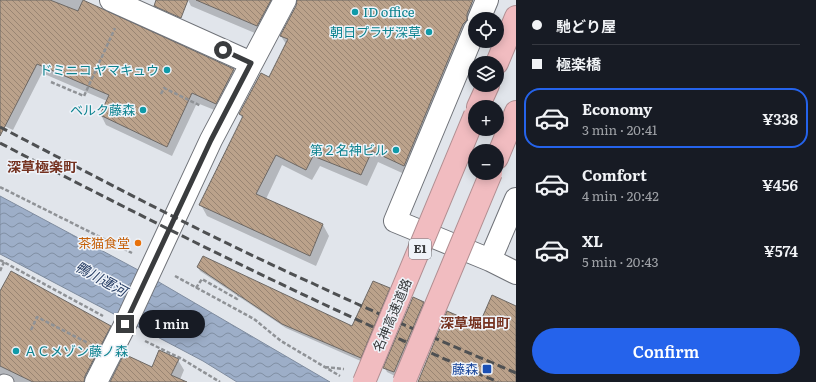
<!DOCTYPE html>
<html lang="en">
<head>
<meta charset="utf-8">
<style>
  body { margin:0; font-family:Literata,"Noto Sans JP",serif; background:#242831; color:#f1f3f6; height:100vh; display:flex; flex-direction:column; font-size:15px; white-space:nowrap }
  * { box-sizing:border-box; margin:0 }
  p { font-size:13px; color:#9ea1a6 }
  .icon { flex:none; width:22px; height:22px; fill:none; stroke:currentColor; stroke-width:2; stroke-linecap:round; stroke-linejoin:round }
  .map { position:relative; flex:1; overflow:hidden }
  .details { display:flex; flex-direction:column; background:#171b24; width:300px }
  .details>* { flex:none }
  .guide { display:grid; align-content:center; height:88px; padding:0 16px; background:#171b24 }
  .buttons { position:absolute; left:468px; top:12px; display:grid; gap:8px }
  .buttons a { display:grid; place-items:center; width:36px; height:36px; border-radius:50%; background:#171b24; box-shadow:0 2px 10px #0003; font-size:20px }
  .end { position:absolute; width:18px; height:18px; margin:-9px; border:5px solid #3a3c3e; background:#fff; box-shadow:0 0 0 2px #fff }
  .from { border-radius:50% }
  .bubble { position:absolute; height:28px; border-radius:14px; background:#171b24; box-shadow:0 2px 10px #0003; font-size:13px; font-weight:600; line-height:28px; text-align:center }
  .guide b { display:flex; align-items:center; gap:14px; height:38px; font-size:15px }
  .guide b+b { border-top:1px solid #363941 }
  .guide i { width:10px; height:10px; background:#f1f3f6 }
  ul { padding:0; list-style:none }
  li { display:flex; align-items:center; gap:12px; height:60px; margin:0 8px 6px; padding:0 8px; border:2px solid transparent; border-radius:16px }
  li div { flex:1 }
  li b { display:block; font-size:15px }
  li em { font-style:normal; font-weight:600 }
  li.selected { border-color:#2563eb }
  li>.icon { width:36px; height:36px; stroke-width:1.5 }
  .cta { display:flex; gap:8px; margin-top:auto; padding:8px 16px }
  .cta a { flex:1; height:46px; border-radius:24px; background:#2563eb; color:#fff; font-size:16px; font-weight:600; line-height:46px; text-align:center }
  main { display:flex; flex:1; min-height:0 }
  .map>svg:first-child { display:block }
  .water { fill:url(#water-waves); stroke:#7f8c9f }
  .shadow { fill:#0003 }
  .building { fill:url(#building-back-hatch); stroke:#6d6864 }
  .lines { fill:none; stroke-linecap:round; stroke-linejoin:round }
  .service-casing { stroke:#6f7278; stroke-width:15 }
  .minor-casing { stroke:#6f7278; stroke-width:24 }
  .motorway-casing { stroke:#b18f92; stroke-width:24 }
  .path { stroke:#8f9296; stroke-width:2.5; stroke-dasharray:4 2; stroke-linecap:butt }
  .service { stroke:#fff; stroke-width:13 }
  .minor { stroke:#fff; stroke-width:22 }
  .motorway { stroke:#f1bcc0; stroke-width:22 }
  .rail { stroke:#4e5052; stroke-width:3; stroke-dasharray:8 4; stroke-linecap:butt }
  .motorway-bridge-casing { stroke:#b18f92; stroke-width:24; stroke-linecap:butt }
  .motorway-bridge { stroke:#f1bcc0; stroke-width:22 }
  .route { stroke:#3a3c3e; stroke-width:5 }
  .culture-dot { fill:#0f9aa8; stroke:#eff3f9; stroke-width:1.5 }
  .food-dot { fill:#e8710a; stroke:#eff3f9; stroke-width:1.5 }
  .transit-dot { fill:#1a4fb4; stroke:#eff3f9; stroke-width:1.5 }
  .labels { text-anchor:middle; stroke-width:3; stroke-linejoin:round; paint-order:stroke }
  .shield { fill:#eff3f9; stroke:#707376; stroke-width:1 }
  .shield-label { font-size:12px; font-weight:bold; fill:#3a3c3e }
  .culture-label { font-size:13px; fill:#0d838f; stroke:#eff3f9; text-anchor:end }
  .food-label { font-size:13px; fill:#c56008; stroke:#eff3f9; text-anchor:end }
  .street-label { font-size:13px; fill:#3a3c3e; stroke:#eff3f9 }
  .transit-label { font-size:13px; fill:#164399; stroke:#eff3f9; text-anchor:end }
  .neighbourhood-label { font-size:14px; font-weight:bold; fill:#753220; stroke:#eff3f9 }
  .water-label { font-size:14px; font-style:italic; fill:#263d64; stroke:#eff3f9 }
</style>
</head>
<body>
<main>
<div class="map">
<svg width="516" height="382" viewBox="0 0 516 382">
  <defs>
    <pattern id="water-waves" width="16" height="10" patternUnits="userSpaceOnUse"><rect width="16" height="10" fill="#9daec8"/><path d="M0 5q4-4 8 0t8 0" fill="none" stroke="#818fa4"/></pattern>
    <pattern id="building-back-hatch" width="6" height="6" patternUnits="userSpaceOnUse"><rect width="6" height="6" fill="#bba28b"/><path d="M-1 5l2 2M0 0l6 6M5-1l2 2" fill="none" stroke="#998573"/></pattern>
  </defs>
  <rect width="100%" height="100%" fill="#e1e5eb"/>
  <path class="water" d="M0,196L140,271L330,382H237L203,361L0,254Z"/>
  <path class="shadow" d="M0,0H82V1L234,70L239,80L222,113L197,103L172,156L106,125L101,115L107,101L42,73L13,130L0,124Z
    M188,0H287L264,37L191,6Z
    M298,0H464L472,3L478,15L411,177L378,162L367,186L320,166L312,180L282,165L266,199L323,225L329,236L316,266L207,216L201,205L243,120L240,114L269,78L286,44L281,36L297,6Z
    M198,267L353,327L389,289L392,293L363,362L286,328L200,271Z
    M0,293L110,326L116,337L93,382H0Z
    M423,303L426,307L397,377L387,372L385,368Z
    M178,360L184,370L179,382H111Z"/>
  <path class="building" d="M0,0H50L78,11L83,0L234,69L216,104L192,93L167,147L100,115L109,95L37,64L0,136Z
    M156,0H188L181,18L154,6Z
    M196,0H271L257,26Z
    M297,0H473L467,14V20L463,24L404,166L372,151L361,175L313,156L306,170L276,155L256,194L323,224L310,256L199,205L243,116L239,114L261,73L269,77L288,39L280,36L296,6Z
    M203,256L352,326L373,281L390,288L361,358L282,324L197,267Z
    M11,271L111,326L85,376L84,382H33L0,366V291Z
    M492,295L516,306V382H418L447,311L479,325Z
    M413,297L424,302L394,372L383,368Z
    M159,350L179,359L171,375L187,382H110L124,354L152,367Z"/>
  <g class="lines">
    <defs>
      <path id="service" d="M3,382L4,381L7,382"/>
      <path id="minor" d="M111,0L251,63
        M479,19L487,0
        M475,29L395,221L490,260
        M516,199L490,260L516,273
        M96,382L124,327L211,140L285,0"/>
      <path id="motorway" d="M497,63L516,17
        M478,107L488,85
        M497,158L516,112"/>
    </defs>
    <use href="#service" class="service-casing"/>
    <use href="#minor" class="minor-casing"/>
    <use href="#motorway" class="motorway-casing"/>
    <path class="path" d="M51,82L84,96L115,28
      M161,94L164,88L201,106
      M0,187L132,253
      M0,260L103,316
      M0,271L4,262
      M175,276L254,319L281,341L340,376
      M196,288L202,279L237,299L239,295
      M31,330L37,317L88,343
      M145,341L182,359L220,382
      M325,367L344,369"/>
    <use href="#service" class="service"/>
    <use href="#minor" class="minor"/>
    <use href="#motorway" class="motorway"/>
    <path class="rail" d="M0,127C104,181 207,236 314,284C380,315 448,344 516,373
      M0,143C163,228 328,310 498,382"/>
    <defs>
      <path id="motorway-bridge" d="M364,382L475,115
        M404,382L491,173"/>
    </defs>
    <use href="#motorway-bridge" class="motorway-bridge-casing"/>
    <use href="#motorway-bridge" class="motorway-bridge"/>
  </g>
  <g class="lines">
    <path class="route" d="M125,324L211,140L251,63L223,50"/>
  </g>
  <g class="culture-dot">
    <circle cx="355" cy="12" r="4"/>
    <circle cx="429" cy="32" r="4"/>
    <circle cx="167" cy="70" r="4"/>
    <circle cx="143" cy="110" r="4"/>
    <circle cx="396" cy="150" r="4"/>
    <circle cx="16" cy="351" r="4"/>
  </g>
  <circle class="food-dot" cx="138" cy="243" r="4"/>
  <rect class="transit-dot" x="482" y="364" width="10" height="10" rx="2"/>
  <g class="labels">
    <rect class="shield" x="409" y="239" width="22" height="20" rx="3"/>
    <g class="shield-label">
      <text x="420" y="253">E1</text>
    </g>
    <g class="culture-label">
      <text x="363" y="17" text-anchor="start">ID office</text>
      <text x="421" y="37">朝日プラザ深草</text>
      <text x="159" y="75">ドミニコ ヤマキュウ</text>
      <text x="135" y="115">ベルク藤森</text>
      <text x="388" y="155">第２名神ビル</text>
      <text x="24" y="356" text-anchor="start">ＡＣメゾン藤ノ森</text>
    </g>
    <g class="food-label">
      <text x="130" y="248">茶猫食堂</text>
    </g>
    <g class="street-label">
      <text transform="translate(392 315) rotate(-67)" y="5">名神高速道路</text>
    </g>
    <g class="transit-label">
      <text x="478" y="374">藤森</text>
    </g>
    <g class="neighbourhood-label">
      <text x="42" y="172">深草極楽町</text>
      <text x="475" y="328">深草堀田町</text>
    </g>
    <g class="water-label">
      <text transform="translate(101 279) rotate(29)" y="5">鴨川運河</text>
    </g>
  </g>
</svg>
<div class="buttons">
<a><svg class="icon" aria-label="locate" viewBox="0 0 24 24"><circle cx="12" cy="12" r="6"/><path d="M12 2v4M12 18v4M2 12h4M18 12h4"/></svg></a>
<a><svg class="icon" aria-label="layers" viewBox="0 0 24 24"><path d="M12 4l9 5-9 5-9-5zM3 14l9 5 9-5"/></svg></a>
<a>+</a>
<a>−</a>
</div>
<i class="end from" style="left:223px;top:50px"></i>
<i class="end" style="left:125px;top:324px"></i>
<div class="bubble" style="left:139px;top:310px;width:66px">1 min</div>
</div>
<section class="details">
<div class="guide">
<b><i class="from"></i>馳どり屋</b>
<b><i></i>極楽橋</b>
</div>
<ul>
<li class="selected"><svg class="icon" aria-label="car" viewBox="0 0 24 24"><path d="M5 17H2v-5l4-1 3-4h7l3 4 3 1v5h-3M9 17h6M6 11h13"/><circle cx="7" cy="17" r="2"/><circle cx="17" cy="17" r="2"/></svg><div><b>Economy</b><p>3 min · 20:41</p></div><em>¥338</em></li>
<li><svg class="icon" aria-label="car" viewBox="0 0 24 24"><path d="M5 17H2v-5l4-1 3-4h7l3 4 3 1v5h-3M9 17h6M6 11h13"/><circle cx="7" cy="17" r="2"/><circle cx="17" cy="17" r="2"/></svg><div><b>Comfort</b><p>4 min · 20:42</p></div><em>¥456</em></li>
<li><svg class="icon" aria-label="car" viewBox="0 0 24 24"><path d="M5 17H2v-5l4-1 3-4h7l3 4 3 1v5h-3M9 17h6M6 11h13"/><circle cx="7" cy="17" r="2"/><circle cx="17" cy="17" r="2"/></svg><div><b>XL</b><p>5 min · 20:43</p></div><em>¥574</em></li>
</ul>
<div class="cta"><a>Confirm</a></div>
</section>
</main>
</body>
</html>
